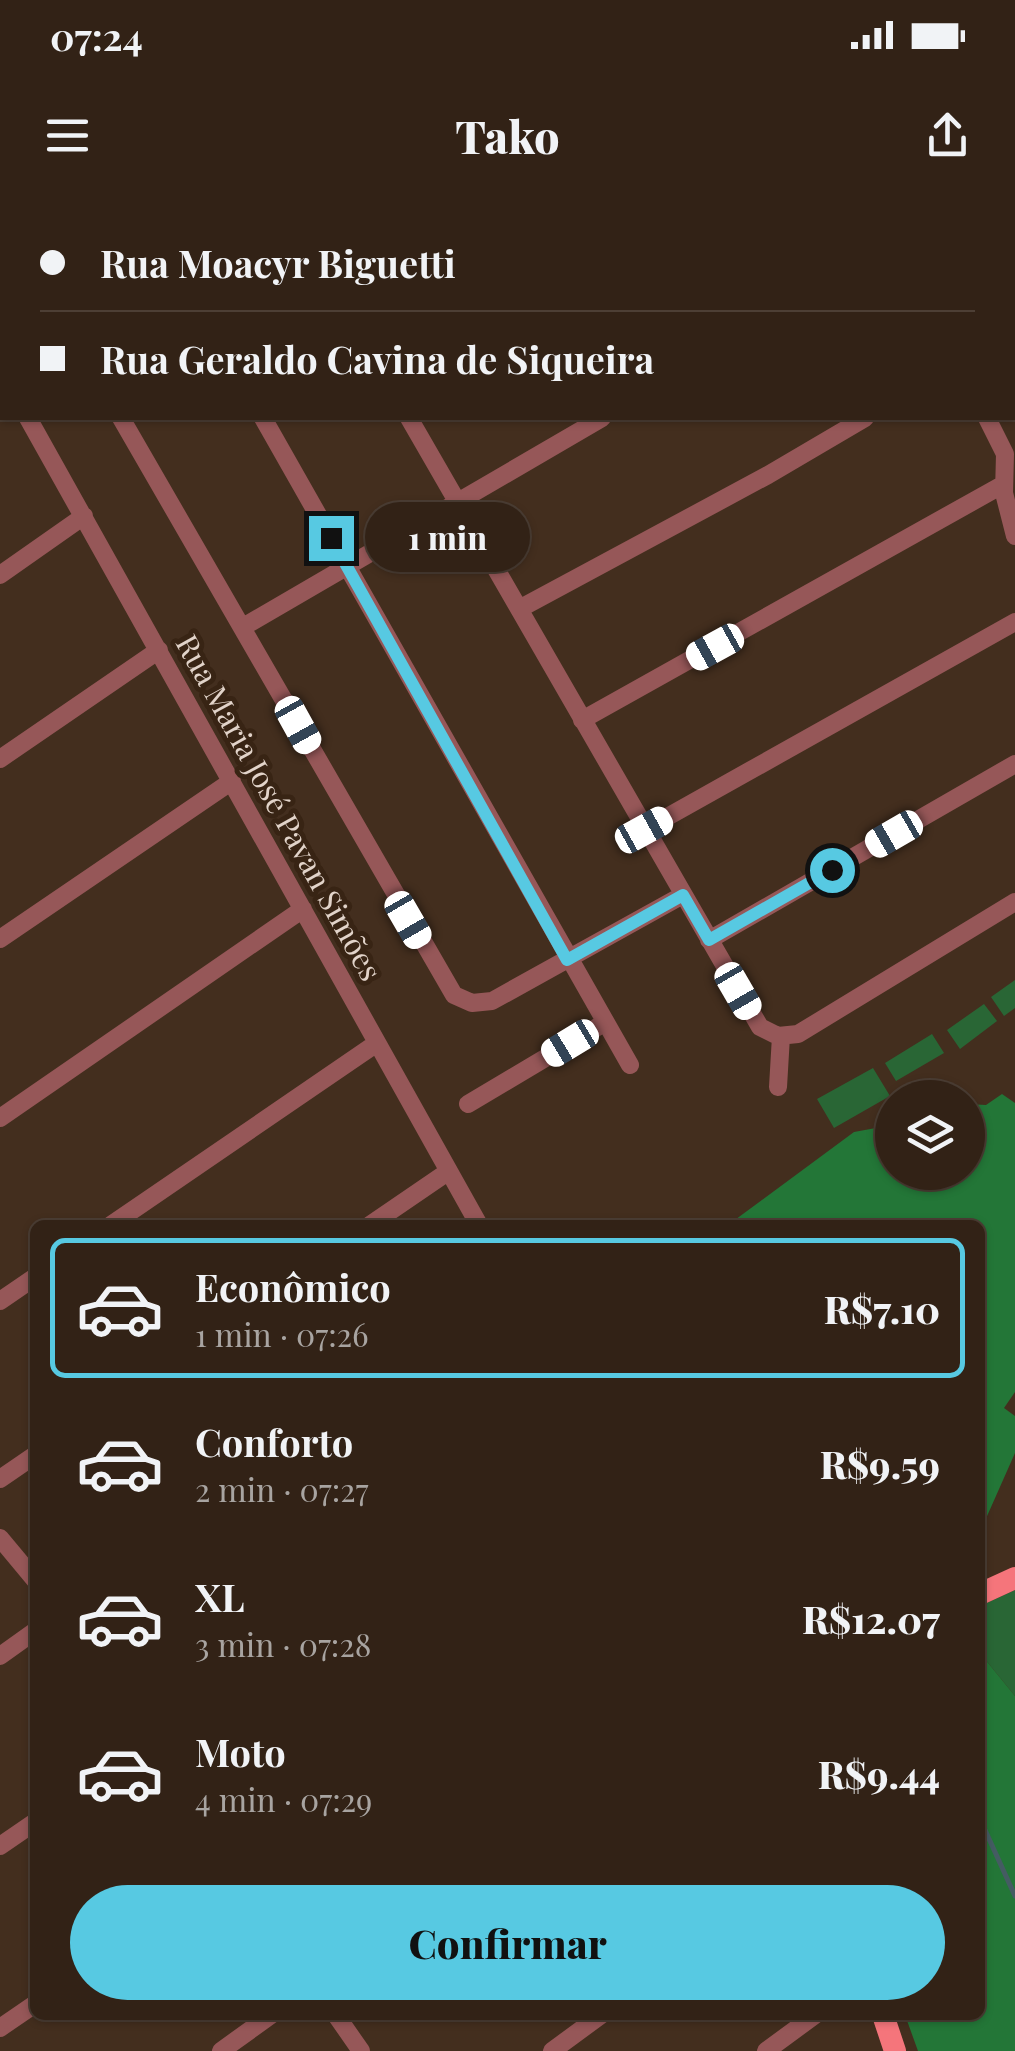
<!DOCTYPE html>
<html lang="pt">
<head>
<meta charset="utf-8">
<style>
  body { margin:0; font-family:"Playfair Display",serif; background:#3d2f23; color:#f1f3f6; height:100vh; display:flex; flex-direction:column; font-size:38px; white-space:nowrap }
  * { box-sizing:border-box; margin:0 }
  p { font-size:32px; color:#a8a4a1 }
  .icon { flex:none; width:55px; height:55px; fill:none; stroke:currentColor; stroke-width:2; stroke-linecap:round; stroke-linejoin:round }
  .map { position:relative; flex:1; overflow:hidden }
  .side { position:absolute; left:30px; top:1020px; width:955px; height:800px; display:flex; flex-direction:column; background:#322216; border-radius:15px; box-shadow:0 2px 8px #0004,0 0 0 2px #4d3f35 }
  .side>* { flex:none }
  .top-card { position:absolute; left:0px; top:0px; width:1015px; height:220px; box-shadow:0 2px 8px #0004,0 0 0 2px #4d3f35; display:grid; align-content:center; height:220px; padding:0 40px; background:#322216 }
  .buttons { position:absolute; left:875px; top:880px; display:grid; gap:20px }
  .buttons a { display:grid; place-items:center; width:110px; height:110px; border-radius:50%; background:#322216; box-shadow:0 2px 8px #0004,0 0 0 2px #4d3f35; font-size:50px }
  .end { position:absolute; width:45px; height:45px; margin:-22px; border:12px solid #57c9e2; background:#111; box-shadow:0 0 0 5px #111 }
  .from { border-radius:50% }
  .bubble { position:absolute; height:70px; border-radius:35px; background:#322216; box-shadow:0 2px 8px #0004,0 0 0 2px #4d3f35; font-size:32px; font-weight:800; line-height:70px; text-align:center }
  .car { position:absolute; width:30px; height:60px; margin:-30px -15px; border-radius:12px; box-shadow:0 0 8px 2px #0007; background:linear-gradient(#fff 24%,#345 0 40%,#fff 0 76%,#345 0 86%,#fff 0) }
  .top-card b { display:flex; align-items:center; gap:35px; height:95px; font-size:38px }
  .top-card b+b { border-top:2px solid #4d3f35 }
  .top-card i { width:25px; height:25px; background:#f1f3f6 }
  ul { padding:18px 0 0; list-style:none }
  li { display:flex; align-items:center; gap:30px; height:140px; margin:0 20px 15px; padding:0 20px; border:5px solid transparent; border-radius:15px }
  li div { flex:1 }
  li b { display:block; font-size:38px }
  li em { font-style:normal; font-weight:800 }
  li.current { border-color:#57c9e2 }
  li>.icon { width:90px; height:90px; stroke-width:1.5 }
  .cta { display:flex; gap:20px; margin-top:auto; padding:20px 40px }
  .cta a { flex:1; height:115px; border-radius:60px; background:#57c9e2; color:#111; font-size:40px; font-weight:800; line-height:115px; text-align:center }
  .status { display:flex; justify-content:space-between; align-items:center; height:70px; padding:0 50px; background:#322216; direction:ltr }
  .status svg { height:28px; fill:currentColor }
  header { display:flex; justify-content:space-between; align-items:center; height:130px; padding:0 40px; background:#322216; font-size:45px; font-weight:800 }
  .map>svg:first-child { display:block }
  .green { fill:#296635 }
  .forest { fill:#237637 }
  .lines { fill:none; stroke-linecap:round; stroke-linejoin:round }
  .stream { stroke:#445c62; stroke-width:5 }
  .minor { stroke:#965758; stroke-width:18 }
  .major { stroke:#f5757b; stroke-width:22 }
  .route { stroke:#57c9e2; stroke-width:12 }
  .labels { text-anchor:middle; stroke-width:10; stroke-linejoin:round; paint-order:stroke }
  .street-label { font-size:30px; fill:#e2d4ca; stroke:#382414 }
</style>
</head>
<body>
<div class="status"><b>07:24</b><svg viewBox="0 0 49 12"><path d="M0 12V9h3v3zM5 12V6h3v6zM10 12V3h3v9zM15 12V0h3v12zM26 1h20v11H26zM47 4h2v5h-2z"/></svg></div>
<header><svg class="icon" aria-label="menu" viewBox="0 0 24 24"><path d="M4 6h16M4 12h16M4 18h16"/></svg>Tako<svg class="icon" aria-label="share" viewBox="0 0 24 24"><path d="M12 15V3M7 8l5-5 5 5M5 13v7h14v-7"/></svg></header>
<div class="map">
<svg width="1015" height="1851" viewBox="0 0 1015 1851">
  <rect width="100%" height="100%" fill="#432e1e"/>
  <path class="green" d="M1015,780V808L1004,816L991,797Z
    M984,804L997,821L960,849L947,830Z
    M932,834L944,853L896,881L885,863Z
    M873,868L890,896L834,928L817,899Z
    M1015,1390V1496L980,1453V1406Z"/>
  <path class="forest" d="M1002,894L1015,903V1192L1004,1208L1015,1216V1253L980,1332V1025H728L854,932L892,925V972H968V904L986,905Z
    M980,1453L1015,1496V1851H918L905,1815H980Z"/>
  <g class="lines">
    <path class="stream" d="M980,1619L1015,1696"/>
    <path class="minor" d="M0,0L2,5
      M141,0L142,2
      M289,0L290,2
      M435,0L436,2
      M904,0L906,2
      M733,2L738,0
      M0,167L2,172
      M0,202L2,200
      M28,218L479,1025
      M121,218L454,795L472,803L492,801L683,695
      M263,218L630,865
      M409,218L760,827L778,836L798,834L1015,702
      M987,218L1005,254L1004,293L1015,336
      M0,375L84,316
      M519,409L768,275L865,218
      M243,427L602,218
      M582,520L1004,284
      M0,559L159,450
      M644,630L1015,422
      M0,739L232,581
      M709,740L1015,564
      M778,887L781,836
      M468,904L604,823
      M0,918L303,709
      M111,1025L377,843
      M370,1025L449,971
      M0,1101L35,1077
      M0,1279L35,1255
      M0,1338L35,1380
      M0,1456L35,1431
      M0,1646L35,1622
      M336,1815L361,1851
      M0,1828L35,1804
      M221,1851L271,1815
      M552,1851L601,1815
      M766,1851L815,1815"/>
    <path class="major" d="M980,1394L1015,1378
      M883,1815L895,1851"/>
  </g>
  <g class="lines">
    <path class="route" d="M331,338L567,760L683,695L709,740L832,670"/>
  </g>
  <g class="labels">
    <g class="street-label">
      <text transform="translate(278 608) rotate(61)" y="10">Rua Maria José Pavan Simões</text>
    </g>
  </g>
</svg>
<div class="buttons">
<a><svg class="icon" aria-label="layers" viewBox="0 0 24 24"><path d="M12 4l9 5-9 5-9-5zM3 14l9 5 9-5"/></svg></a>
</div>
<i class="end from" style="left:832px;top:670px"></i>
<i class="end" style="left:331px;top:338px"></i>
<div class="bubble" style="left:365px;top:302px;width:165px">1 min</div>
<i class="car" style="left:715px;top:447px;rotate:241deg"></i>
<i class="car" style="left:298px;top:525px;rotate:151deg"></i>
<i class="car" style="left:644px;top:630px;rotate:61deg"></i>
<i class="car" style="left:894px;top:634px;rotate:240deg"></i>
<i class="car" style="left:408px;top:720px;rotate:150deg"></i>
<i class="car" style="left:738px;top:791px;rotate:150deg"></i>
<i class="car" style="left:570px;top:843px;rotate:239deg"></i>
<div class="top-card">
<b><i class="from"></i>Rua Moacyr Biguetti</b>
<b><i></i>Rua Geraldo Cavina de Siqueira</b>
</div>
<section class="side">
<ul>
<li class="current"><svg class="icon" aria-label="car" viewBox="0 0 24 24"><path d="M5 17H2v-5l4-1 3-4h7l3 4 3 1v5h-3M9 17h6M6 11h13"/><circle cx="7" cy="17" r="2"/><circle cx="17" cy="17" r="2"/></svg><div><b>Econômico</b><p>1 min · 07:26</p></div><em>R$7.10</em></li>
<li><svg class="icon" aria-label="car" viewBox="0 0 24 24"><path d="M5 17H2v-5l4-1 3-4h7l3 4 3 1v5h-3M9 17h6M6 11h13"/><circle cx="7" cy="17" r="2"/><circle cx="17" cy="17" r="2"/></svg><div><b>Conforto</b><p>2 min · 07:27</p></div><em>R$9.59</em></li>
<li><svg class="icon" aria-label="car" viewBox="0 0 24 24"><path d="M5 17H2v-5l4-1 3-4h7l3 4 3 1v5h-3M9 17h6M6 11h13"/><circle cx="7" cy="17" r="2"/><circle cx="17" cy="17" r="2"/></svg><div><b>XL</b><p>3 min · 07:28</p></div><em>R$12.07</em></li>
<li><svg class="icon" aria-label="car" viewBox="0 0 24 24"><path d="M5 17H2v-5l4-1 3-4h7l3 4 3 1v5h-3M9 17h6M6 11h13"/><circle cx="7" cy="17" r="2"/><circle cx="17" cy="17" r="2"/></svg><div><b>Moto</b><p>4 min · 07:29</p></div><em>R$9.44</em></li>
</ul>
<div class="cta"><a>Confirmar</a></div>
</section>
</div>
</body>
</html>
